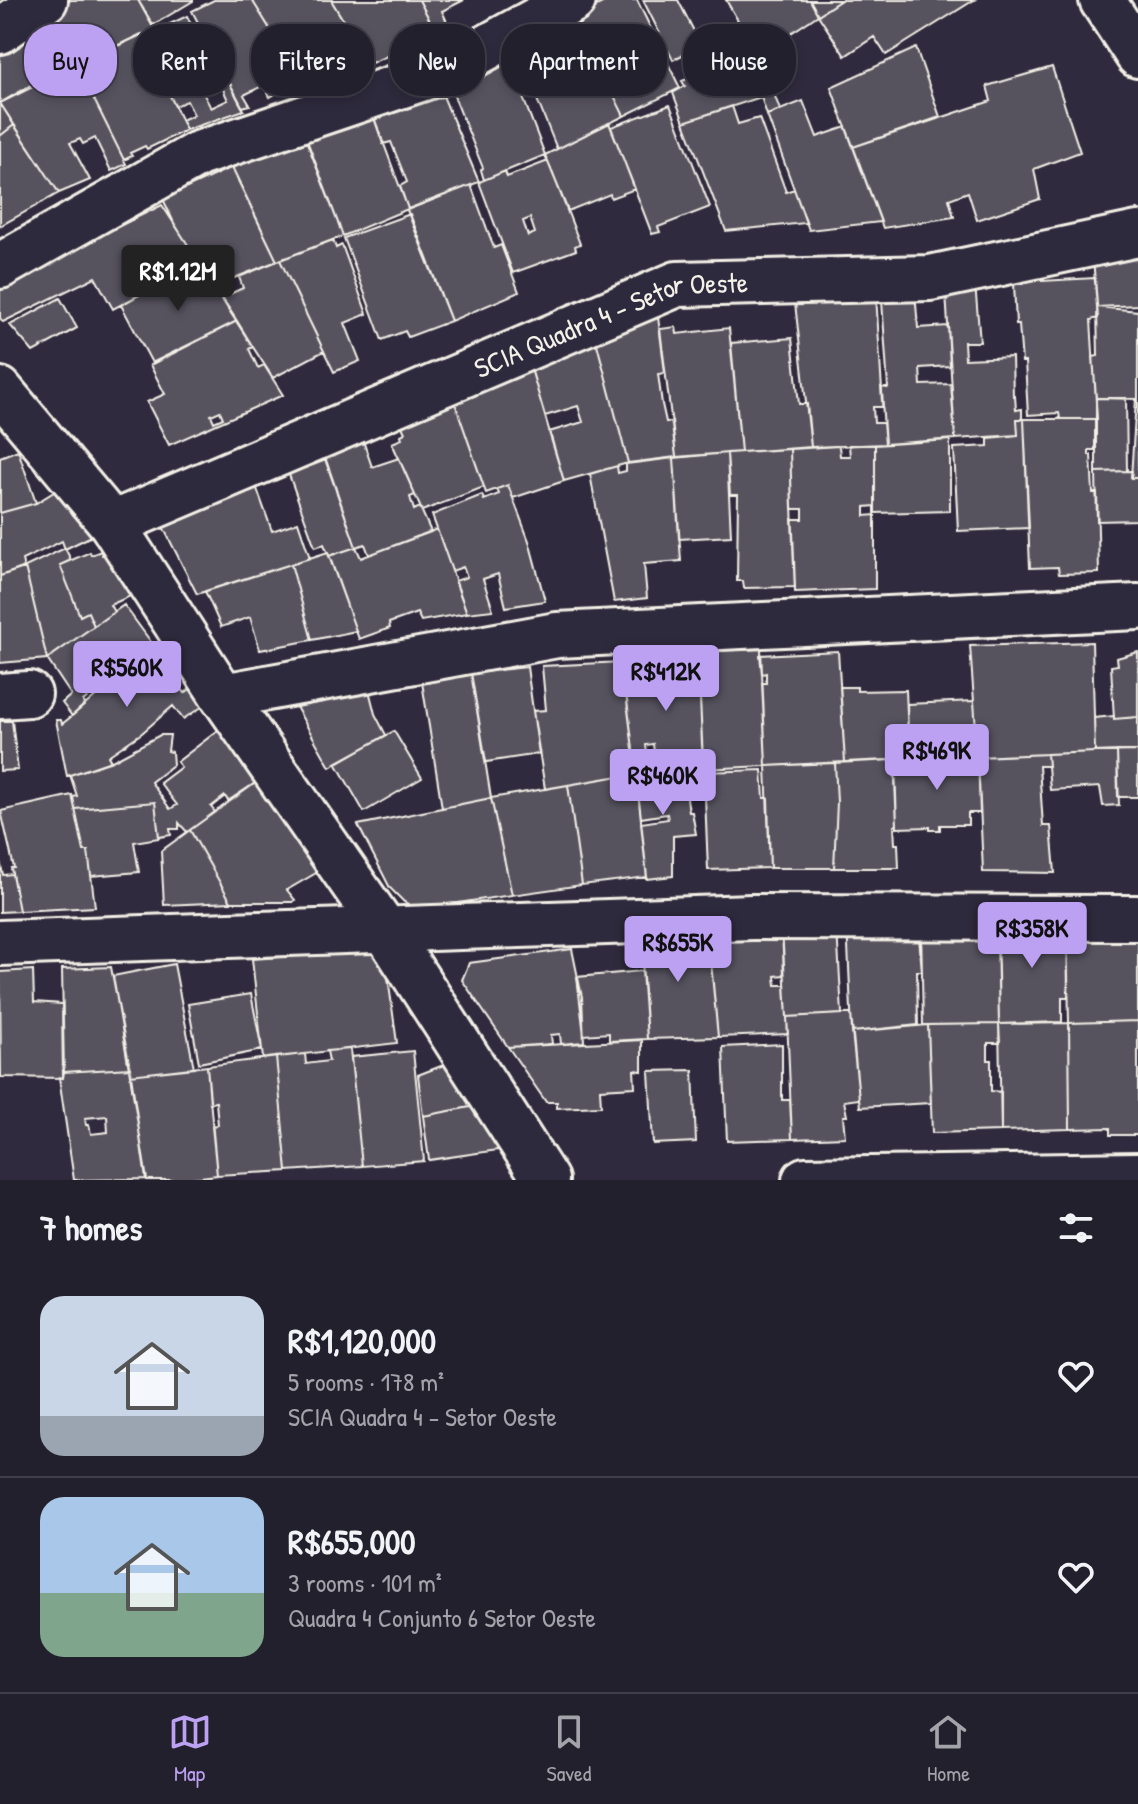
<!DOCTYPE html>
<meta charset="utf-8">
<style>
:root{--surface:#23202e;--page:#2f2d3a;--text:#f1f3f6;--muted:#a3a3aa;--line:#403e4a;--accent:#bca0f2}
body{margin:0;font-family:"Patrick Hand",sans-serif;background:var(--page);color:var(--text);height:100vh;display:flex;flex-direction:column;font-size:30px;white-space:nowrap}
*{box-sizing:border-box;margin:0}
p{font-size:26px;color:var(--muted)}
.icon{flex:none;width:44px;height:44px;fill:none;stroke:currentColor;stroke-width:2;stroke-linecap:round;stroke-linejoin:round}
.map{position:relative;height:1180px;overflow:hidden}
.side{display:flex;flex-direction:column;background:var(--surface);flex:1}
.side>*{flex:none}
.banner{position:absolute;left:24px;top:24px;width:1090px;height:72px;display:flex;gap:16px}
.price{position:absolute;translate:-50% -68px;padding:0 18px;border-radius:8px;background:var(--accent);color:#111;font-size:26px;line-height:52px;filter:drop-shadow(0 2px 4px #0008)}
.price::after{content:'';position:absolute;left:50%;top:48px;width:24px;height:18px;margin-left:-12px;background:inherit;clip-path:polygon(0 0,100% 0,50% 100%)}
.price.active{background:#222;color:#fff}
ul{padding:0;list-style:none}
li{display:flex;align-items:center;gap:24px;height:200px;padding:0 40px}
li+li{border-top:2px solid var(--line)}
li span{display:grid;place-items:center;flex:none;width:224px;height:160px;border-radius:24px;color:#555}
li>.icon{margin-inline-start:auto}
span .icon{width:96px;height:96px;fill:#fffc;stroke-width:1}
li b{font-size:34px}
h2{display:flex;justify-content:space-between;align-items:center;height:96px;padding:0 40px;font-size:34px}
.tag{padding:0 28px;border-radius:32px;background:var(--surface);box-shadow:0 4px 12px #0003,0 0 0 2px var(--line);font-size:28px;line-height:72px}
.tag.active{background:var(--accent);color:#111}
.menu{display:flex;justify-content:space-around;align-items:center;height:112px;border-top:2px solid var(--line);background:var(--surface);font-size:22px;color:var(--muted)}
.menu a{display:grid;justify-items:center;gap:4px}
.menu .active{color:var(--accent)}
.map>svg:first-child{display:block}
</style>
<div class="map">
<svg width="1138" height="1180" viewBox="0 0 1138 1180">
<rect width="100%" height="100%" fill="#2f2a3d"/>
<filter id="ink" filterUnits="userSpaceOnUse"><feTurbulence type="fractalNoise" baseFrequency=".0125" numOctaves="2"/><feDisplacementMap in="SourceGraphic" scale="16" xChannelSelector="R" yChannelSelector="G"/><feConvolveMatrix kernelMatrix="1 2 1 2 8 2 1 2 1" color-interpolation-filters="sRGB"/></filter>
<g filter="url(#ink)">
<!-- building -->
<path fill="#56525f" stroke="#f4f1e8" stroke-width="2" fill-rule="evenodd" d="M 71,0 L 138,0 L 154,29 L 77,65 L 59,39 L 63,36 L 49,11 Z
M 138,0 L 193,0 L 193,1 L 153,25 Z
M 214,0 L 252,0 L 301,79 L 270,97 L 264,85 L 244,95 L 250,105 L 242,107 L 192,11 Z
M 252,0 L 331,0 L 359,46 L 302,80 Z
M 331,0 L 419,0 L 437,34 L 369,64 Z
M 419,0 L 464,0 L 442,11 L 449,26 L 436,32 Z
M 608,0 L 637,0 L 680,88 L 624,116 L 575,17 Z
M 643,0 L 678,0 L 697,37 L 735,22 L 769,87 L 771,86 L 780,110 L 767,115 L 761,97 L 684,122 L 673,93 L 685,86 L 682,81 L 695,76 L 686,53 L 673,60 Z
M 726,0 L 810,0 L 818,15 L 758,55 Z
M 810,0 L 841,0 L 818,15 Z
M 841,0 L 974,0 L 886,55 L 874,37 L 845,56 L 818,15 Z
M 40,10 L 75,62 L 50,78 L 48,75 L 0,103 L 0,39 Z
M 187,16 L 198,39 L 205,36 L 244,110 L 186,130 L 181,120 L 194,115 L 187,101 L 175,106 L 145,42 L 162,34 L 159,29 ZM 221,85 L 228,100 L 211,108 L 203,93 Z
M 141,34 L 186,130 L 147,149 L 145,146 L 130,153 L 132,156 L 124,160 L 77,65 Z
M 916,48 L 940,117 L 853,147 L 831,87 Z
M 512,53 L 520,73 L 514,74 L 545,155 L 484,180 L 481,170 L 483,168 L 448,81 Z
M 595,57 L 624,116 L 557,149 L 532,87 Z
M 77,65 L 126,164 L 111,171 L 95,138 L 83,144 L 80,139 L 70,143 L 90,180 L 59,193 L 0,103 Z
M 1052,67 L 1080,152 L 1034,169 L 1040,199 L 977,220 L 968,192 L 949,199 L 954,217 L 883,228 L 853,147 L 991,101 L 987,86 Z
M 438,84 L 479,182 L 408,209 L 400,186 L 407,182 L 391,142 L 383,144 L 372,112 Z
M 803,101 L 817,137 L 846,127 L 881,222 L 809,230 L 767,115 Z
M 0,103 L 14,125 L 0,136 Z
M 670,105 L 710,207 L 658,227 L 660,232 L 652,234 L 611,127 Z
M 732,106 L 738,124 L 759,118 L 786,192 L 794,189 L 806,223 L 726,231 L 684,122 Z
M 372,112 L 408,209 L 343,236 L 305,137 Z
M 609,123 L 635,189 L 611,198 L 610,194 L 568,211 L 545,155 Z
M 14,125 L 59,193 L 0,226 L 0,136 Z
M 305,135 L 343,236 L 277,261 L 231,166 Z
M 548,161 L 580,244 L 575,246 L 576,250 L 513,273 L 479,182 L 505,171 L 507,177 ZM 530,218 L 535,233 L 528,236 L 523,221 Z
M 232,167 L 277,261 L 214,286 L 174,223 L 163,199 Z
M 471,185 L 494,248 L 501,245 L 519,292 L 451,321 L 407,210 Z
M 162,205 L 190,248 L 179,251 L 188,269 L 113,309 L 95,277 L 3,322 L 0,318 L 0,285 Z
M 410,214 L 451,321 L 408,337 L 405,331 L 382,340 L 344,238 Z
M 333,240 L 336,248 L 342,245 L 367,314 L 345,323 L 360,361 L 334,372 L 280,260 Z
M 1138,245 L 1138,305 L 1097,307 L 1093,258 Z
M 280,260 L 324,351 L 273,378 L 221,298 L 243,288 L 239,277 Z
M 199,262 L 237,321 L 152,363 L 121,305 Z
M 1013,262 L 1040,262 L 1042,281 L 1095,278 L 1098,318 L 1091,320 L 1097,419 L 1060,419 L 1059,413 L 1028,415 L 1025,362 L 1022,362 L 1019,325 L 1016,325 Z
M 974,272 L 980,342 L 964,342 L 965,359 L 1012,357 L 1013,396 L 1015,396 L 1016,410 L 1022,409 L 1022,419 L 1017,419 L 1018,435 L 955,439 L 945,276 Z
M 875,279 L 883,407 L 873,407 L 874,423 L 883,423 L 885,444 L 811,447 L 793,285 Z
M 914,280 L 918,328 L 948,326 L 950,366 L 920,368 L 921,385 L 951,384 L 955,439 L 885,444 L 881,387 L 888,388 L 881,286 Z
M 60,298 L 77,328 L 33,352 L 10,325 Z
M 656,301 L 665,373 L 658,374 L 662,404 L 666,422 L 672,421 L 676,457 L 628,463 L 591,321 Z
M 1097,307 L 1138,311 L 1138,399 L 1096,398 L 1093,357 L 1098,356 Z
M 237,321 L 253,347 L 249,349 L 258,368 L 264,365 L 283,395 L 169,445 L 147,402 L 165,394 L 150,365 ZM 220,411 L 223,418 L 214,422 L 211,415 Z
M 591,321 L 628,463 L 564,481 L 549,432 L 583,422 L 578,406 L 545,416 L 524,345 Z
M 676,327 L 677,334 L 729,328 L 741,452 L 676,457 L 660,329 Z
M 792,338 L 799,404 L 807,404 L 811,447 L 741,452 L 731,343 Z
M 528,358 L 564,481 L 513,498 L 508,485 L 486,493 L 448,383 Z
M 448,383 L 484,487 L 422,511 L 392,443 L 402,439 L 401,435 L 405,433 L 401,424 Z
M 1096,398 L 1126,398 L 1127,471 L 1096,472 Z
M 1136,399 L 1138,399 L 1138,478 L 1131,478 Z
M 1017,419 L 1024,419 L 1029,528 L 958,531 L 954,448 L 988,446 L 988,438 L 1018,435 Z
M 1024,419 L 1095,419 L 1095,450 L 1089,450 L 1089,455 L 1091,455 L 1093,493 L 1097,493 L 1099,573 L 1059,574 L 1058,567 L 1030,568 Z
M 358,426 L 372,467 L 399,458 L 415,495 L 410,497 L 414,510 L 420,507 L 431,532 L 369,555 L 365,544 L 356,547 L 319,442 Z
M 950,440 L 950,511 L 875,513 L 875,445 Z
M 849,445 L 875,445 L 875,506 L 865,507 L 865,516 L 875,515 L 875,589 L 795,592 L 792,519 L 803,519 L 803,509 L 792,509 L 790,449 L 839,446 L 840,456 L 850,456 Z
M 790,449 L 795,587 L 744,588 L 743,581 L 737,581 L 738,495 L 730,495 L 727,453 Z
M 18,450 L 36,503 L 0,513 L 0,457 Z
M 299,452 L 305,468 L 326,460 L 356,547 L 329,556 L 324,544 L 315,547 L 283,458 Z
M 727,453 L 731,536 L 679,539 L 674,458 Z
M 674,458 L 681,561 L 644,564 L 647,598 L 614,602 L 590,474 L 617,466 L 618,473 L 626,471 L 626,464 Z
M 1132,471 L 1131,478 L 1138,478 L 1138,520 L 1097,521 L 1096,472 Z
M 251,472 L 272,531 L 298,522 L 310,558 L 197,594 L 161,523 Z
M 70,482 L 104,530 L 65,549 L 62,541 L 22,560 L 24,568 L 0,576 L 0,513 L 36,503 Z
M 508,485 L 529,541 L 545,601 L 506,607 L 498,574 L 483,579 L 493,610 L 467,613 L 455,581 L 467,577 L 463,567 L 452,571 L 432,515 L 482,495 L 484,500 L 499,494 L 497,489 Z
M 437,529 L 467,613 L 421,621 L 417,613 L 389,623 L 390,628 L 359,639 L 329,556 L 356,547 L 361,558 Z
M 65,548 L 71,560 L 60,565 L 80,616 L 88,612 L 94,626 L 47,659 L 25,567 Z
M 118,549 L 137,593 L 110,605 L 114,612 L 94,626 L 88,612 L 80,616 L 60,565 L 90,552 L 91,555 L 101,551 L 102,555 Z
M 328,552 L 356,631 L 312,640 L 291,564 Z
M 291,564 L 312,640 L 260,650 L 250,617 L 221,627 L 205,591 Z
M 25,567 L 47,659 L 0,663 L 0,576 Z
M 124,605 L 154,646 L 83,701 L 85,704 L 72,716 L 62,703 L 71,695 L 47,659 Z
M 165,637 L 183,670 L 173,678 L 185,693 L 197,683 L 216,698 L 183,719 L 173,706 L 142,733 L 108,756 L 111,761 L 67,776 L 56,720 L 61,720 L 62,724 L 72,716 Z
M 1092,642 L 1095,752 L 978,757 L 970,646 Z
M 734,647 L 735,650 L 761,649 L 766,766 L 703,769 L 698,648 Z
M 838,651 L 845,762 L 766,766 L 762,683 L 766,683 L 766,673 L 762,674 L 760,655 Z
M 1138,652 L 1138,717 L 1114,719 L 1111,666 L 1118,665 L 1117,658 Z
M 698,658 L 703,760 L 656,769 L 653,744 L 646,745 L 649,770 L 636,773 L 624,676 L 648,674 L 648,660 Z
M 622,662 L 636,773 L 545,789 L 533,711 L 546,710 L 542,666 Z
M 527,667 L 539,754 L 486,762 L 471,673 Z
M 471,673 L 491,798 L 442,808 L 421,676 Z
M 840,687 L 857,687 L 857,691 L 906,690 L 909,759 L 845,762 Z
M 369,690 L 375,714 L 386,735 L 330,767 L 296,707 Z
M 974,701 L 978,757 L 909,759 L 907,704 Z
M 1114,716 L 1114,719 L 1138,717 L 1138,751 L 1095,752 L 1094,718 Z
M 0,721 L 12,721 L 18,770 L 0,771 Z
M 225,725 L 261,779 L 228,801 L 225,796 L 211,807 L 215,812 L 187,832 L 179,823 L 179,829 L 170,829 L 171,835 L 159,837 L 155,802 L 75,809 L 73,797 L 77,796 L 70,775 L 112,761 L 160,735 L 170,735 L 168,751 L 172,752 L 173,765 L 151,782 L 170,809 L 177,805 L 160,783 L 181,767 L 177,762 Z
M 394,731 L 422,778 L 364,812 L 336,763 Z
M 1117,751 L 1138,751 L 1138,797 L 1118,797 Z
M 1117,751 L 1119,805 L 1103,806 L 1100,787 L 1050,790 L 1047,754 Z
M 1047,754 L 1048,766 L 1039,766 L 1043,826 L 1051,826 L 1055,873 L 983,872 L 978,757 Z
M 978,757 L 980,813 L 968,813 L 968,825 L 940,825 L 940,830 L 930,830 L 930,827 L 897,828 L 895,761 L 916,760 L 916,771 L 923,770 L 923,759 Z
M 894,760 L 897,825 L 894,826 L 895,844 L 898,844 L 899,868 L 834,868 L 837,802 L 835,763 Z
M 835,763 L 837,802 L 834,868 L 770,868 L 766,766 Z
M 682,764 L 689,812 L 692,812 L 696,834 L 673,836 L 673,876 L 647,879 L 641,823 L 668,819 L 667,814 L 641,818 L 636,773 Z
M 762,770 L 764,798 L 768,798 L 770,868 L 708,870 L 704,772 Z
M 636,773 L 647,877 L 582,885 L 568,785 Z
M 261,779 L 323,869 L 287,890 L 295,900 L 293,902 L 231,902 L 190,830 Z
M 568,785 L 582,885 L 512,895 L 491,798 Z
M 72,795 L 84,851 L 88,851 L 95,907 L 19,911 L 11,868 L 14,868 L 1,811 Z
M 491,798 L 512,895 L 417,909 L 404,902 L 390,888 L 358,825 Z
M 155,802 L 159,838 L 134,842 L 139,872 L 91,876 L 88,851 L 84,851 L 75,809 Z
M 190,830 L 231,902 L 164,905 L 161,851 Z
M 0,861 L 3,875 L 12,874 L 19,911 L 0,912 Z
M 1067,918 L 1068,997 L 1062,997 L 1062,1022 L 999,1024 L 997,920 Z
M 847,924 L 918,926 L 922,971 L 917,971 L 918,1025 L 852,1032 Z
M 964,924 L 964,940 L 997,939 L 999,1024 L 923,1025 L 921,926 Z
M 1067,924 L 1138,926 L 1138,1021 L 1069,1023 Z
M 837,928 L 842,1014 L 787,1017 L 782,929 Z
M 782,929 L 784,975 L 775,976 L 776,985 L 785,985 L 788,1034 L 718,1037 L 708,933 Z
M 640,930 L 708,930 L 718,1037 L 647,1039 Z
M 572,949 L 582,997 L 584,1042 L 561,1044 L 560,1034 L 551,1035 L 552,1044 L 508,1047 L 462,980 L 469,963 Z
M 367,951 L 378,953 L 386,963 L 397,1043 L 263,1059 L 252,959 Z
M 174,964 L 194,1068 L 130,1075 L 113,976 Z
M 111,967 L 130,1068 L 64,1072 L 62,969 Z
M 33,970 L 34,1002 L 62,1004 L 63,1078 L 1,1077 L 0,972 Z
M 642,971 L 647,1039 L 609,1041 L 609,1033 L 584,1035 L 577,977 Z
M 251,994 L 262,1050 L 199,1063 L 188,1004 Z
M 842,1014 L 851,1014 L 859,1099 L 844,1101 L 847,1116 L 843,1116 L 845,1137 L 792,1139 L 787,1017 Z
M 1138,1021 L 1138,1135 L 1110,1135 L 1110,1128 L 1070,1129 L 1069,1023 Z
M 1069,1023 L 1070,1129 L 1001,1131 L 999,1024 Z
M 999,1024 L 1000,1043 L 988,1043 L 988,1060 L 991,1060 L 991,1091 L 1001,1092 L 1001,1131 L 932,1133 L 928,1025 Z
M 928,1025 L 931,1103 L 860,1107 L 852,1032 Z
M 642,1040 L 642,1071 L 634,1070 L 635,1087 L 600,1089 L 601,1106 L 557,1108 L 557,1102 L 546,1102 L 508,1047 Z
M 782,1044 L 782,1100 L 790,1100 L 792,1139 L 727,1141 L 723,1047 Z
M 350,1049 L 362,1166 L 287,1171 L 276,1057 L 305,1054 L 306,1064 L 329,1061 L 327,1051 Z
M 413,1051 L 424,1161 L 362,1166 L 351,1057 Z
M 276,1057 L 287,1171 L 217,1175 L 212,1126 L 218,1125 L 216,1102 L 210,1103 L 207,1066 Z
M 459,1059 L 486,1104 L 423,1116 L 418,1075 Z
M 207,1066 L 217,1175 L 176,1180 L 147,1180 L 130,1075 Z
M 130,1068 L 146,1179 L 74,1180 L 59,1077 L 63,1078 L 64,1072 ZM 107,1116 L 108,1132 L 91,1134 L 89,1125 L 86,1125 L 85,1118 Z
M 693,1070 L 696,1142 L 653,1144 L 649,1071 Z
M 486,1104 L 505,1149 L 429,1160 L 423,1116 Z"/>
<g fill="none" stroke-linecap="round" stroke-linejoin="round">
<defs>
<g id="street">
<path d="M 0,31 L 45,0"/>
<path d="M 0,266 L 198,154 L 444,71 L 573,0"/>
<path d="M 0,390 L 112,524 L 223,696 L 386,931 L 546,1180"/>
<path id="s1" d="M 112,524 L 677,284 L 930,278 L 1138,234"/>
<path d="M 0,696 L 29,694"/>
<path d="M 223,696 L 557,635 L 1138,607"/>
<path d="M 0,943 L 752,917 L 1138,918"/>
<path d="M 805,1180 L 1138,1175"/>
</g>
<path id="secondary" d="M 1102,0 L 1138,55"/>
</defs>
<!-- street casing -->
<use href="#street" stroke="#f4f1e8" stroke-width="50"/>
<!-- secondary casing -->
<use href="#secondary" stroke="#f4f1e8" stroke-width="50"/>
<!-- street -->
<use href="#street" stroke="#2f2a3d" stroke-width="44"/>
<!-- secondary -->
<use href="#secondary" stroke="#2f2a3d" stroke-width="44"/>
</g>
</g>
<g text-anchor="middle" stroke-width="7" stroke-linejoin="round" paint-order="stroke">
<!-- street labels -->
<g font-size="28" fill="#f4f1e8" stroke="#2f2a3d">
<text dy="10" stroke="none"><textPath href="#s1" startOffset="540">SCIA Quadra 4 - Setor Oeste</textPath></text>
</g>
</g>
</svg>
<b class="price active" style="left:178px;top:313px">R$1.12M</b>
<b class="price" style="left:127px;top:709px">R$560K</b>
<b class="price" style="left:666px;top:713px">R$412K</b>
<b class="price" style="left:937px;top:792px">R$469K</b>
<b class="price" style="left:663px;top:817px">R$460K</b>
<b class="price" style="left:1032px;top:970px">R$358K</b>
<b class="price" style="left:678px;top:984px">R$655K</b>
<div class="banner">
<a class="tag active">Buy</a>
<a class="tag">Rent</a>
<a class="tag">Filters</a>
<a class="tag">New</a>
<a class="tag">Apartment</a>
<a class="tag">House</a>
</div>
</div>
<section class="side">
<h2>7 homes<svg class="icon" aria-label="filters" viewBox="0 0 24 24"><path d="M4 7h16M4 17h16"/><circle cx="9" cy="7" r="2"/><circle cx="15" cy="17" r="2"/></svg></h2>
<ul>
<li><span style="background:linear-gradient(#c9d6e8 75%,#9aa5b1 0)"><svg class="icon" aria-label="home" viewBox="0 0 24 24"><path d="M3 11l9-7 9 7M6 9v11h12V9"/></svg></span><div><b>R$1,120,000</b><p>5 rooms · 178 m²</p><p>SCIA Quadra 4 - Setor Oeste</p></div><svg class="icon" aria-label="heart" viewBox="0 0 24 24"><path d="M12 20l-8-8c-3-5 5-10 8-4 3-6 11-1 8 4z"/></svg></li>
<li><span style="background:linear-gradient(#a9c7e8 60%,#7fa58c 0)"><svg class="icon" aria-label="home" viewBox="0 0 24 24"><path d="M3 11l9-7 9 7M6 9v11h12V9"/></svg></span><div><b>R$655,000</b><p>3 rooms · 101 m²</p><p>Quadra 4 Conjunto 6 Setor Oeste</p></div><svg class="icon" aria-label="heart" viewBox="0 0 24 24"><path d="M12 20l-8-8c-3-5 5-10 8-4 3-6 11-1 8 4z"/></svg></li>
</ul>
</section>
<nav class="menu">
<a class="active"><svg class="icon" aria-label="map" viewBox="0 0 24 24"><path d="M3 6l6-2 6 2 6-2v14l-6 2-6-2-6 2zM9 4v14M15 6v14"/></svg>Map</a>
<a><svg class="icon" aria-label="saved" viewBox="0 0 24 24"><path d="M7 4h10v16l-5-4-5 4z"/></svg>Saved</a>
<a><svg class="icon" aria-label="home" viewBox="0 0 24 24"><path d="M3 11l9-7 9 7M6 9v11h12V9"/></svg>Home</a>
</nav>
